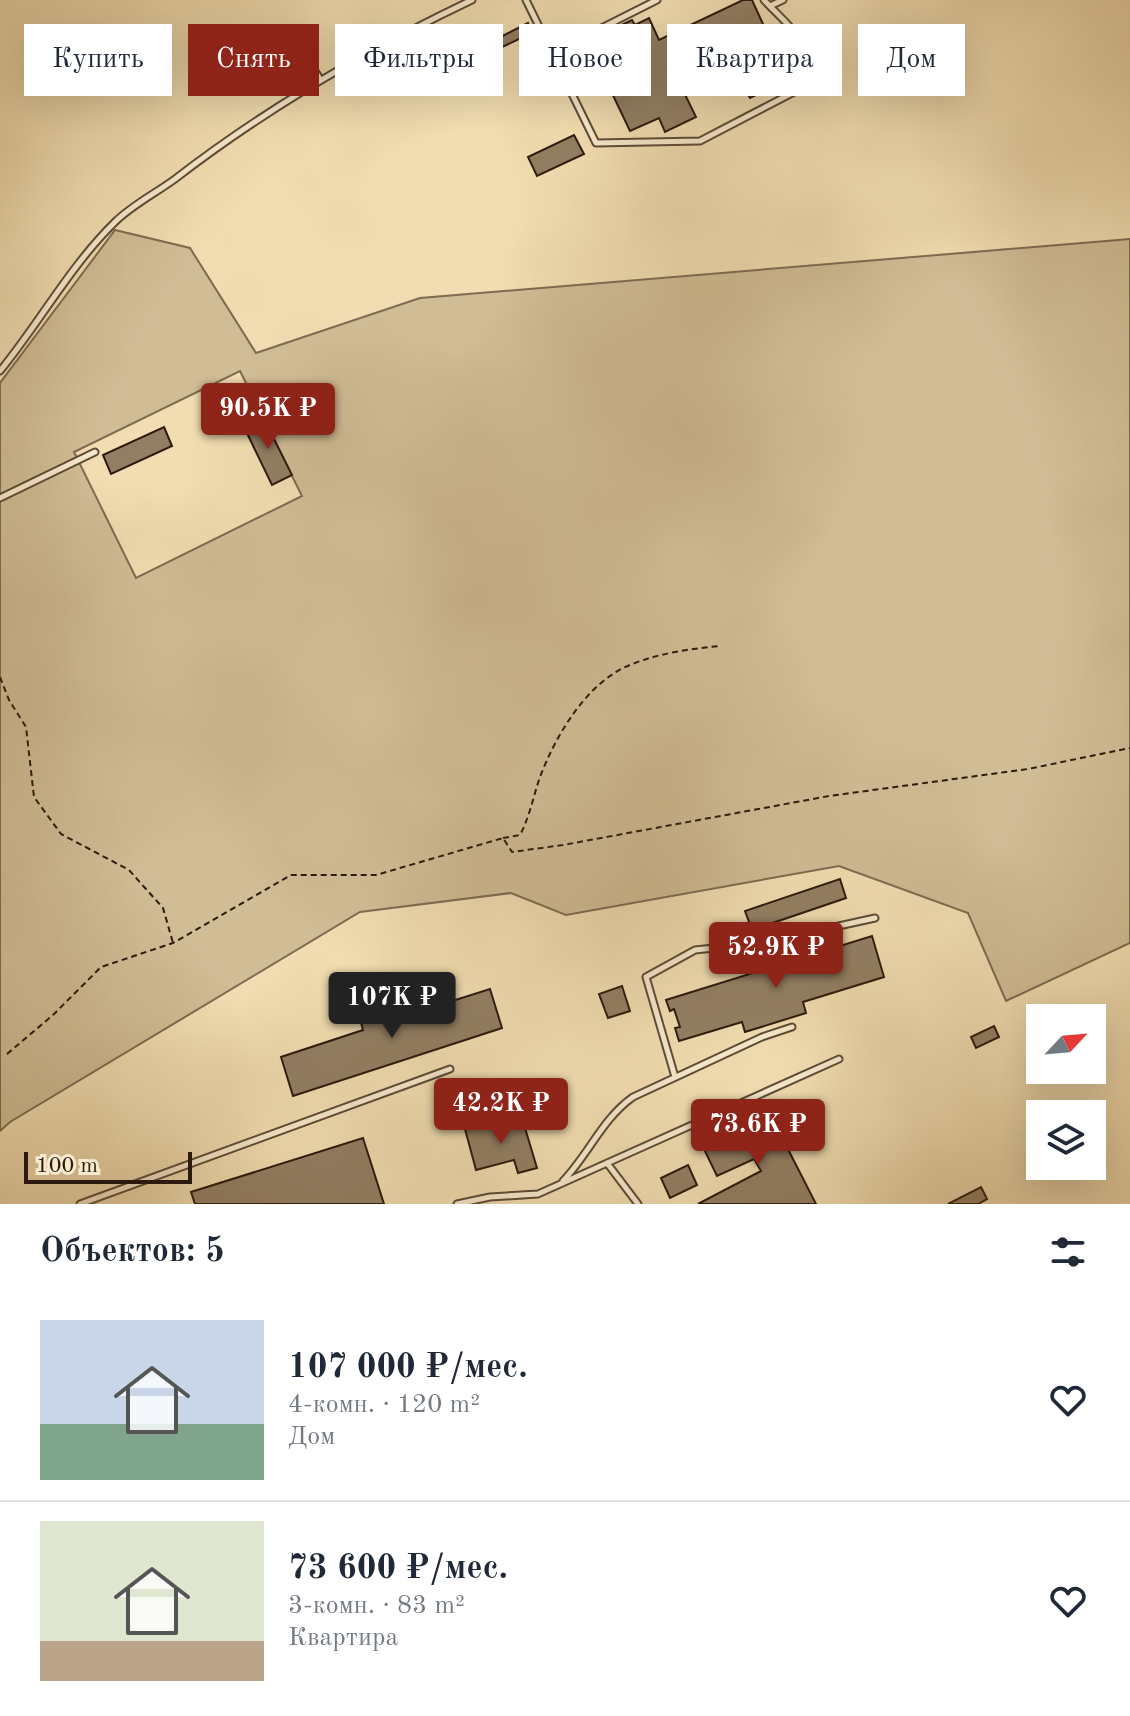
<!DOCTYPE html>
<html lang="ru">
<meta charset="utf-8">
<style>
:root{--surface:#fff;--page:#f6f6f7;--text:#1f2937;--muted:#747a83;--line:#e0e1e3;--accent:#8f2418}
body{margin:0;font-family:"Old Standard TT",serif;background:var(--page);color:var(--text);height:100vh;display:flex;flex-direction:column;font-size:30px;white-space:nowrap}
*{box-sizing:border-box;margin:0}
p{font-size:26px;color:var(--muted)}
.icon{flex:none;width:44px;height:44px;fill:none;stroke:currentColor;stroke-width:2;stroke-linecap:round;stroke-linejoin:round}
.map{position:relative;height:1204px;overflow:hidden}
.side{display:flex;flex-direction:column;background:var(--surface);flex:1}
.side>*{flex:none}
.banner{position:absolute;left:24px;top:24px;width:1082px;height:72px;display:flex;gap:16px}
.needle{width:52px;rotate:64deg}
.controls{position:absolute;left:1026px;top:1004px;display:grid;gap:16px}
.controls a{display:grid;place-items:center;width:80px;height:80px;border-radius:0px;background:var(--surface);box-shadow:0 8px 32px #0002;font-size:40px}
.scale{position:absolute;left:24px;bottom:20px;width:168px;box-sizing:border-box;padding-left:8px;border:4px solid #2c1a0e;border-top:0;font-size:22px;line-height:28px;white-space:nowrap;color:#2c1a0e;-webkit-text-stroke:6px #f6e9cc;paint-order:stroke}
.price{position:absolute;translate:-50% -68px;padding:0 18px;border-radius:8px;background:var(--accent);color:#fff;font-size:26px;line-height:52px;filter:drop-shadow(0 2px 4px #0008)}
.price::after{content:'';position:absolute;left:50%;top:48px;width:24px;height:18px;margin-left:-12px;background:inherit;clip-path:polygon(0 0,100% 0,50% 100%)}
.price.on{background:#222;color:#fff}
ul{padding:0;list-style:none}
li{display:flex;align-items:center;gap:24px;height:200px;padding:0 40px}
li+li{border-top:2px solid var(--line)}
li span{display:grid;place-items:center;flex:none;width:224px;height:160px;border-radius:0px;color:#555}
li>.icon{margin-inline-start:auto}
span .icon{width:96px;height:96px;fill:#fffc;stroke-width:1}
li b{font-size:34px}
h2{display:flex;justify-content:space-between;align-items:center;height:96px;padding:0 40px;font-size:34px}
.pill{padding:0 28px;border-radius:0px;background:var(--surface);box-shadow:0 8px 32px #0002;font-size:28px;line-height:72px}
.pill.on{background:var(--accent);color:#fff}
.map>svg:first-child{display:block}
</style>
<div class="map">
<svg width="1130" height="1204" viewBox="0 0 1130 1204">
<rect width="100%" height="100%" fill="#f1ddb1"/>
<filter id="stains"><feTurbulence type="fractalNoise" baseFrequency=".0025" numOctaves="4"/><feColorMatrix values="0 0 0 0 .2 0 0 0 0 .09 0 0 0 0 .02 0 0 0 .5 -.17"/></filter>
<radialGradient id="worn" r=".72"><stop offset=".6" stop-color="#630" stop-opacity="0"/><stop offset="1" stop-color="#630" stop-opacity=".3"/></radialGradient>
<!-- green -->
<path fill="#d0bc95" stroke="#7e6b52" stroke-width="2" fill-rule="evenodd" d="M 115,230 L 190,248 L 256,353 L 420,298 L 1130,239 L 1130,943 L 1006,1001 L 968,913 L 839,866 L 566,915 L 511,893 L 360,912 L 10,1122 L 0,1131 L 0,383 ZM 240,371 L 302,496 L 136,578 L 74,452 Z"/>
<!-- building -->
<path fill="#927f63" stroke="#2c1a0e" stroke-width="2" d="M 743,0 L 752,0 L 768,35 L 677,78 L 696,117 L 665,132 L 659,118 L 630,131 L 587,41 L 632,20 L 635,25 L 649,18 L 659,40 Z
M 528,23 L 532,33 L 485,55 L 481,47 Z
M 777,61 L 787,80 L 750,98 L 740,80 Z
M 574,135 L 584,154 L 537,176 L 528,157 Z
M 263,417 L 292,475 L 272,485 L 244,427 Z
M 164,427 L 172,446 L 111,474 L 103,455 Z
M 840,879 L 846,898 L 752,930 L 745,911 Z
M 872,936 L 884,977 L 803,1002 L 806,1013 L 745,1032 L 742,1022 L 679,1041 L 675,1028 L 680,1027 L 674,1009 L 670,1011 L 666,1000 Z
M 622,986 L 630,1011 L 608,1018 L 599,994 Z
M 490,989 L 502,1028 L 293,1096 L 281,1057 L 363,1030 L 360,1019 L 424,999 L 427,1009 Z
M 994,1026 L 999,1037 L 976,1048 L 971,1037 Z
M 770,1114 L 816,1204 L 698,1204 L 761,1171 L 754,1159 L 717,1176 L 703,1147 Z
M 522,1118 L 537,1168 L 518,1173 L 514,1160 L 476,1170 L 465,1129 L 489,1123 L 490,1127 Z
M 363,1138 L 384,1204 L 195,1204 L 191,1192 Z
M 688,1165 L 697,1185 L 670,1198 L 661,1178 Z
M 981,1187 L 987,1199 L 978,1204 L 948,1204 Z"/>
<g fill="none" stroke-linecap="round" stroke-linejoin="round">
<defs>
<path id="service" d="M 526,0 L 596,143 L 700,141 L 798,90 C 826,53 789,27 764,0
M 770,6 L 783,0
M 552,53 L 657,0
M 313,68 L 320,79
M 0,371 C 40,322 70,266 115,222 C 132,205 156,193 175,179 C 267,108 367,50 472,0
M 0,498 L 95,452
M 675,1077 L 646,977 L 695,950 L 761,943 L 875,918
M 607,1163 L 638,1204
M 563,1181 C 589,1154 602,1119 633,1097 L 762,1037 L 792,1027
M 80,1204 L 450,1069
M 457,1204 L 490,1197 L 538,1194 L 839,1059"/>
</defs>
<!-- service casing -->
<use href="#service" stroke="#5d4b37" stroke-width="9"/>
<!-- path -->
<path stroke="#2c1a0e" stroke-width="2" stroke-dasharray="6 4" stroke-linecap="butt" d="M 0,677 L 9,700 L 26,727 L 34,797 L 61,834 L 129,870 L 163,908 L 173,943
M 503,838 L 520,835 C 530,816 533,797 540,777 C 556,735 587,682 630,665 C 659,653 689,649 720,646
M 7,1054 L 53,1015 L 101,967 L 173,943 L 291,875 L 376,875 L 503,838 L 512,852 L 563,845 L 829,796 L 1028,769 L 1130,748"/>
<!-- service -->
<use href="#service" stroke="#f6e9cc" stroke-width="5"/>
</g>
<rect width="100%" height="100%" filter="url(#stains)"/>
<rect width="100%" height="100%" fill="url(#worn)"/>
</svg>
<div class="controls">
<a><svg class="needle" viewBox="-14 -14 28 28"><path d="M0-13l5 13h-10z" fill="#e53935"/><path d="M0 13l5-13h-10z" fill="#747a83"/></svg></a>
<a><svg class="icon" aria-label="layers" viewBox="0 0 24 24"><path d="M12 4l9 5-9 5-9-5zM3 14l9 5 9-5"/></svg></a>
</div>
<div class="scale">100 m</div>
<b class="price" style="left:268px;top:451px">90.5K ₽</b>
<b class="price" style="left:776px;top:990px">52.9K ₽</b>
<b class="price on" style="left:392px;top:1040px">107K ₽</b>
<b class="price" style="left:501px;top:1146px">42.2K ₽</b>
<b class="price" style="left:758px;top:1167px">73.6K ₽</b>
<div class="banner">
<a class="pill">Купить</a>
<a class="pill on">Снять</a>
<a class="pill">Фильтры</a>
<a class="pill">Новое</a>
<a class="pill">Квартира</a>
<a class="pill">Дом</a>
</div>
</div>
<section class="side">
<h2>Объектов: 5<svg class="icon" aria-label="filters" viewBox="0 0 24 24"><path d="M4 7h16M4 17h16"/><circle cx="9" cy="7" r="2"/><circle cx="15" cy="17" r="2"/></svg></h2>
<ul>
<li><span style="background:linear-gradient(#c9d6e8 65%,#7fa58c 0)"><svg class="icon" aria-label="home" viewBox="0 0 24 24"><path d="M3 11l9-7 9 7M6 9v11h12V9"/></svg></span><div><b>107 000 ₽/мес.</b><p>4-комн. · 120 m²</p><p>Дом</p></div><svg class="icon" aria-label="heart" viewBox="0 0 24 24"><path d="M12 20l-8-8c-3-5 5-10 8-4 3-6 11-1 8 4z"/></svg></li>
<li><span style="background:linear-gradient(#dfe7d0 75%,#b9a48a 0)"><svg class="icon" aria-label="home" viewBox="0 0 24 24"><path d="M3 11l9-7 9 7M6 9v11h12V9"/></svg></span><div><b>73 600 ₽/мес.</b><p>3-комн. · 83 m²</p><p>Квартира</p></div><svg class="icon" aria-label="heart" viewBox="0 0 24 24"><path d="M12 20l-8-8c-3-5 5-10 8-4 3-6 11-1 8 4z"/></svg></li>
</ul>
</section>
